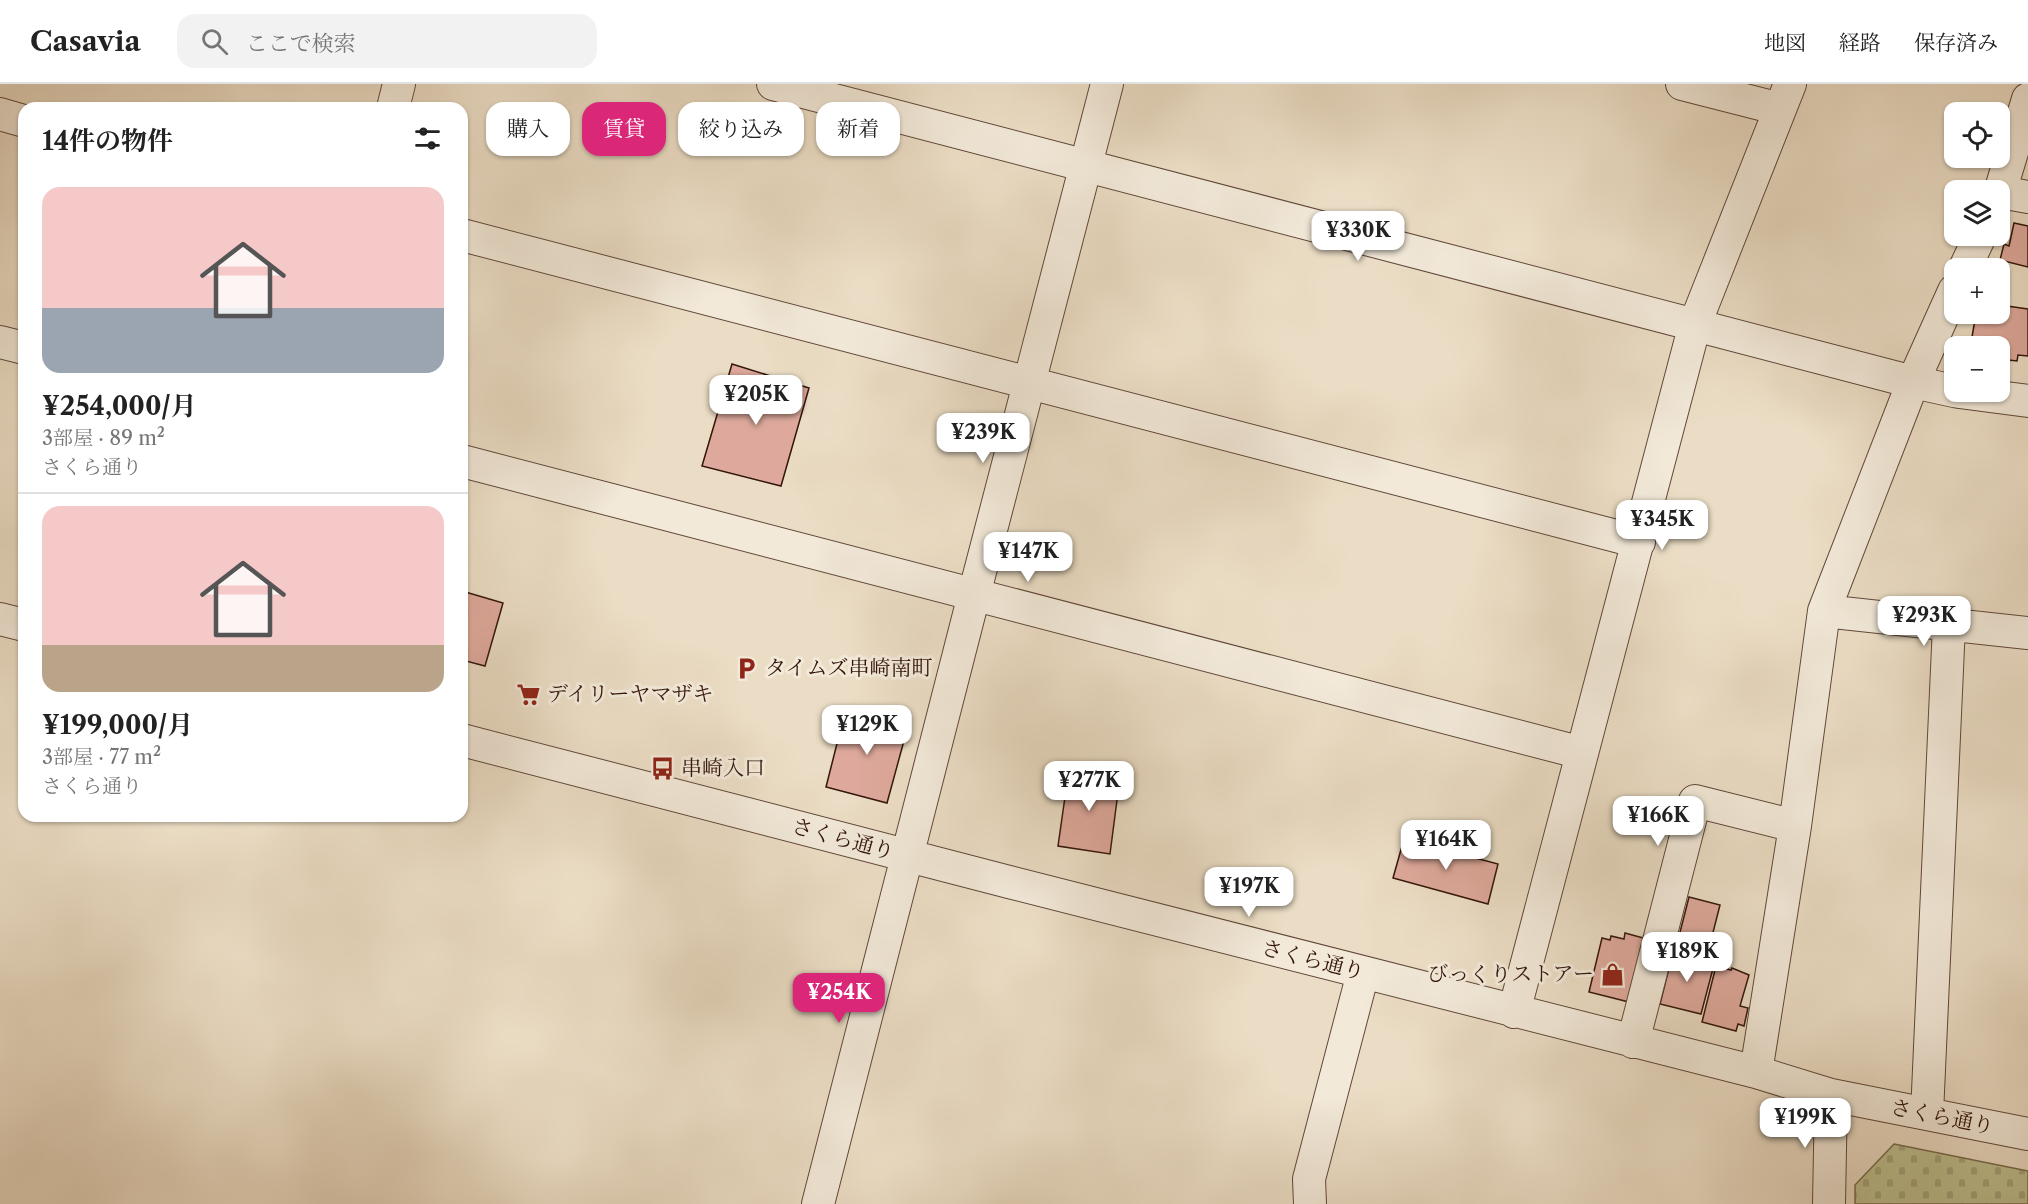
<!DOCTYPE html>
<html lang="ja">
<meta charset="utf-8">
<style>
:root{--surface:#fff;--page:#f2f2f2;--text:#222;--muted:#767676;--line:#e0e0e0;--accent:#db2777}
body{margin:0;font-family:"Libre Caslon Text","Noto Serif JP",serif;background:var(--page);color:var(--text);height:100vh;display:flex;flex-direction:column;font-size:22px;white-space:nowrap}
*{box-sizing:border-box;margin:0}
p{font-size:20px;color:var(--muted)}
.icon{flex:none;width:33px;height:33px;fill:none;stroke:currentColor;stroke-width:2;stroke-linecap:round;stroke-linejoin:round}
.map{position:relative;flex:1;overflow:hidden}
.details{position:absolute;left:18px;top:18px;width:450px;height:720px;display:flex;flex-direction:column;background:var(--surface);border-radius:18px;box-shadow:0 2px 4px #0004}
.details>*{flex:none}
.top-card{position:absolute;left:486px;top:18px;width:570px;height:54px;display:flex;gap:12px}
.tools{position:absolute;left:1944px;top:18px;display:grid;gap:12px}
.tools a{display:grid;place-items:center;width:66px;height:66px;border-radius:12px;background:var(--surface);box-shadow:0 2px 4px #0004;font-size:30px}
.price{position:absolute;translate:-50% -51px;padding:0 14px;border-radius:12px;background:#fff;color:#222;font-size:20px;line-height:39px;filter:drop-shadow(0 2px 3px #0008)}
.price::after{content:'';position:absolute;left:50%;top:36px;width:18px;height:14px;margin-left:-9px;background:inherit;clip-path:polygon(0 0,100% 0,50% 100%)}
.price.selected{background:var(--accent);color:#fff}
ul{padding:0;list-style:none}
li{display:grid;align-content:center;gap:12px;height:318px;padding:0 24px}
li+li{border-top:2px solid var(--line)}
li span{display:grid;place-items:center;height:186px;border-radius:18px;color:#555}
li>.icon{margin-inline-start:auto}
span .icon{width:108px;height:108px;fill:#fffc;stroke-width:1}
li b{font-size:26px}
h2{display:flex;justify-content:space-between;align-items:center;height:72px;padding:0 24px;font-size:26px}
.tag{padding:0 21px;border-radius:18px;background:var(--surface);box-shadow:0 2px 4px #0004;font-size:21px;line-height:54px}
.tag.selected{background:var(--accent);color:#fff}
header{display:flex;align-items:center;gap:36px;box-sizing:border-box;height:84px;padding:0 30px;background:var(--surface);border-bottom:2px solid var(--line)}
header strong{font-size:28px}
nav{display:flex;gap:33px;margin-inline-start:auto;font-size:21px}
.search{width:420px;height:54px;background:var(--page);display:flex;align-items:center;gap:15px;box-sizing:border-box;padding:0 21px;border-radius:18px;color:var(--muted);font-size:22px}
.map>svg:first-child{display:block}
</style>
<header>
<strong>Casavia</strong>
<div class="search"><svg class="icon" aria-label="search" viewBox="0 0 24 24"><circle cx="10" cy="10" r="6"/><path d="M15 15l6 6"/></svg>ここで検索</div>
<nav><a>地図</a><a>経路</a><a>保存済み</a></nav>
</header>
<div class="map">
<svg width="2028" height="1120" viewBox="0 0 2028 1120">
<defs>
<pattern id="cemetery-stones" width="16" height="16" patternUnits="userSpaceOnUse" patternTransform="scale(1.5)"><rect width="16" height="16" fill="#bdbf90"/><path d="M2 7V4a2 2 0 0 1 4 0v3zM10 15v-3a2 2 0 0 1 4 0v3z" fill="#a3a37b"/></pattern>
</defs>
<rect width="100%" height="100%" fill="#ebddc5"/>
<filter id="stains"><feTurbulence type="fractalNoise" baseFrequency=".00333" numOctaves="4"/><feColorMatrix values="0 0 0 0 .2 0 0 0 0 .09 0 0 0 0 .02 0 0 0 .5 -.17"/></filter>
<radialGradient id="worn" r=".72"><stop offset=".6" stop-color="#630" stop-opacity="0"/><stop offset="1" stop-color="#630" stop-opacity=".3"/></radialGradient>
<!-- cemetery -->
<path fill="url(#cemetery-stones)" stroke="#786a4d" stroke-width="1.5" d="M 1894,1060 L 2028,1087 L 2028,1120 L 1855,1120 L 1855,1101 Z"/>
<!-- building -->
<path fill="#dea99c" stroke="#33150a" stroke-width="1.5" d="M 2014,139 L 2028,142 L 2028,183 L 2000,176 L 2004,160 L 2009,162 Z
M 2007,222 L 2028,225 L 2028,272 L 2018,271 L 2017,277 L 2000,275 L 2000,262 L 1987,262 L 1988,256 L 1972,253 L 1976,230 L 2006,228 Z
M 732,280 L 809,304 L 781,402 L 702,382 Z
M 462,507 L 503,519 L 485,582 L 462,576 Z
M 846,624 L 908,642 L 887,719 L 826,703 Z
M 1069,685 L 1120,693 L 1110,770 L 1058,762 Z
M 1404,755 L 1498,780 L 1488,820 L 1393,794 Z
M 1689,813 L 1720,821 L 1707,872 L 1676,864 Z
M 1625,849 L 1647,855 L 1629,918 L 1589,908 L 1602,854 L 1610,856 L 1611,852 L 1624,855 Z
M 1673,868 L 1692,873 L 1693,871 L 1715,877 L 1701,930 L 1660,920 Z
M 1716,882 L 1731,886 L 1732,884 L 1749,891 L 1740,922 L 1748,924 L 1744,942 L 1738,940 L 1736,947 L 1702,938 Z"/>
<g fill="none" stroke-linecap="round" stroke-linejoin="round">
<defs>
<path id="minor" d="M 773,0 L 1913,298 L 1954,307
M 1682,0 L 1780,25
M 393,24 L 399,0
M 0,30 L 24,37
M 2000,108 L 2028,15
M 2000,108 L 2028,113
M 462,151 L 1639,458
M 1965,184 L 1980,152
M 0,258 L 24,264
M 1959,308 L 2028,317
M 462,377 L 1582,669
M 1824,527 L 2028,549
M 0,535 L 24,541
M 462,656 L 1009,798 L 1756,988 L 1831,1011 L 2028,1050
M 1514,928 L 1695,240 L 1790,0
M 1633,958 L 1695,717 L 1795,742
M 1756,988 L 1795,742 L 1824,527 L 1913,298 L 1954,207
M 1927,1030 L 1949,541
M 818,1120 L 974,511 L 1107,0
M 1310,1120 L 1309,1095 L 1363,889
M 1829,1120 L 1831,1011"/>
</defs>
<!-- minor casing -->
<use href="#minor" stroke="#614739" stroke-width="34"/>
<!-- minor -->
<use href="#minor" stroke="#f2e9d9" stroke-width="32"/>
</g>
<!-- icons -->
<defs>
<symbol id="parking-bare" viewBox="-9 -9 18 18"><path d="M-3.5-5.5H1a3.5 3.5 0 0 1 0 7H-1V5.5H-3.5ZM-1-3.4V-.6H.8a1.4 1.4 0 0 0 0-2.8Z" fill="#8f2418" stroke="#f2e9d9" stroke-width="2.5" paint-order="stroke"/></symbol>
<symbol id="supermarket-bare" viewBox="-9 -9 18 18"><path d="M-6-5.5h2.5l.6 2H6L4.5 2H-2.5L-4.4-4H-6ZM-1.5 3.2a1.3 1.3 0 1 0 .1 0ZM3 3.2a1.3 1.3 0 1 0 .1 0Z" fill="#8f2418" stroke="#f2e9d9" stroke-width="2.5" paint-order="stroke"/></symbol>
<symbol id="bus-bare" viewBox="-9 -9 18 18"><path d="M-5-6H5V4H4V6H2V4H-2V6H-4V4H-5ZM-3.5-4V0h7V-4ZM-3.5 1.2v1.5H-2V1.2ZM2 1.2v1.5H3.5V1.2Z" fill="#8f2418" stroke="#f2e9d9" stroke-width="2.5" paint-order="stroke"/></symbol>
<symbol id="shop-bare" viewBox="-9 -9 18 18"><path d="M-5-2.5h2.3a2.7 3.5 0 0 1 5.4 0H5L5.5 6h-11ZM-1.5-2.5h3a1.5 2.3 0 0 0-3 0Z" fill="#8f2418" stroke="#f2e9d9" stroke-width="2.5" paint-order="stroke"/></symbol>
</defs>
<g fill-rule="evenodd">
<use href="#parking-bare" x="730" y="568" width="33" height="33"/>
<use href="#supermarket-bare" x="512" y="594" width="33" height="33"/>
<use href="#bus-bare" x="646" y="668" width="33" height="33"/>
<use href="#shop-bare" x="1596" y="874" width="33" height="33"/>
</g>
<g text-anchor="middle" stroke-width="6" stroke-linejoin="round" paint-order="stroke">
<!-- poi labels -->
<g font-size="21" fill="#33150a" stroke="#f2e9d9" text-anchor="start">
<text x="765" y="591">タイムズ串崎南町</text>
<text x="547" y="617">デイリーヤマザキ</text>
<text x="681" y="691">串崎入口</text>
<text x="1594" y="897" text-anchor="end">びっくりストアー</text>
</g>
<!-- street labels -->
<g font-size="21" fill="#33150a" stroke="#f2e9d9">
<text transform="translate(843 755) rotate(15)" y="7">さくら通り</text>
<text transform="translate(1313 876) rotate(14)" y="7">さくら通り</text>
<text transform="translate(1942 1033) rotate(11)" y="7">さくら通り</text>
</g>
</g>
<rect width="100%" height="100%" filter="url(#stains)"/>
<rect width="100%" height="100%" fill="url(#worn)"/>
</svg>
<div class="tools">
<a><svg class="icon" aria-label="locate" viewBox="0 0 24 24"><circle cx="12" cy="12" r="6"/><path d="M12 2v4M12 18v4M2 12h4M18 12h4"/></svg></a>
<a><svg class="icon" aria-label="layers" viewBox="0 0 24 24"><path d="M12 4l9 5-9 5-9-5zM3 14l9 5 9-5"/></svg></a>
<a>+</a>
<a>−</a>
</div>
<b class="price" style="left:1358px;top:178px">¥330K</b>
<b class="price" style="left:756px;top:342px">¥205K</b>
<b class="price" style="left:983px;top:380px">¥239K</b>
<b class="price" style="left:1662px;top:467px">¥345K</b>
<b class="price" style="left:1028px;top:499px">¥147K</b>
<b class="price" style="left:1924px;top:563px">¥293K</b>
<b class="price" style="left:867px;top:672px">¥129K</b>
<b class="price" style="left:1089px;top:728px">¥277K</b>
<b class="price" style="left:1658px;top:763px">¥166K</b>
<b class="price" style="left:1446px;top:787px">¥164K</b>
<b class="price" style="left:1249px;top:834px">¥197K</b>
<b class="price" style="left:1687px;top:899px">¥189K</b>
<b class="price selected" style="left:839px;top:940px">¥254K</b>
<b class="price" style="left:1805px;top:1065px">¥199K</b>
<div class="top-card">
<a class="tag">購入</a>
<a class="tag selected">賃貸</a>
<a class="tag">絞り込み</a>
<a class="tag">新着</a>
</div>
<section class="details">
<h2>14件の物件<svg class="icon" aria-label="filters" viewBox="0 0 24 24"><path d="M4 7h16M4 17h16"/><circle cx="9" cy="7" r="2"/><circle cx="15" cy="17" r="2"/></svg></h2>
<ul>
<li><span style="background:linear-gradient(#f6c9c9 65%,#9aa5b1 0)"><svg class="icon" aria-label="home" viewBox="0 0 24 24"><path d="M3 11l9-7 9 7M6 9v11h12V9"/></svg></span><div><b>¥254,000/月</b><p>3部屋 · 89 m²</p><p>さくら通り</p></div></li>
<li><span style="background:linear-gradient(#f6c9c9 75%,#b9a48a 0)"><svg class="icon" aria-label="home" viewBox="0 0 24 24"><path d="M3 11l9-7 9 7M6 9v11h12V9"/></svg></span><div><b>¥199,000/月</b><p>3部屋 · 77 m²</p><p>さくら通り</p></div></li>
</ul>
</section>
</div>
